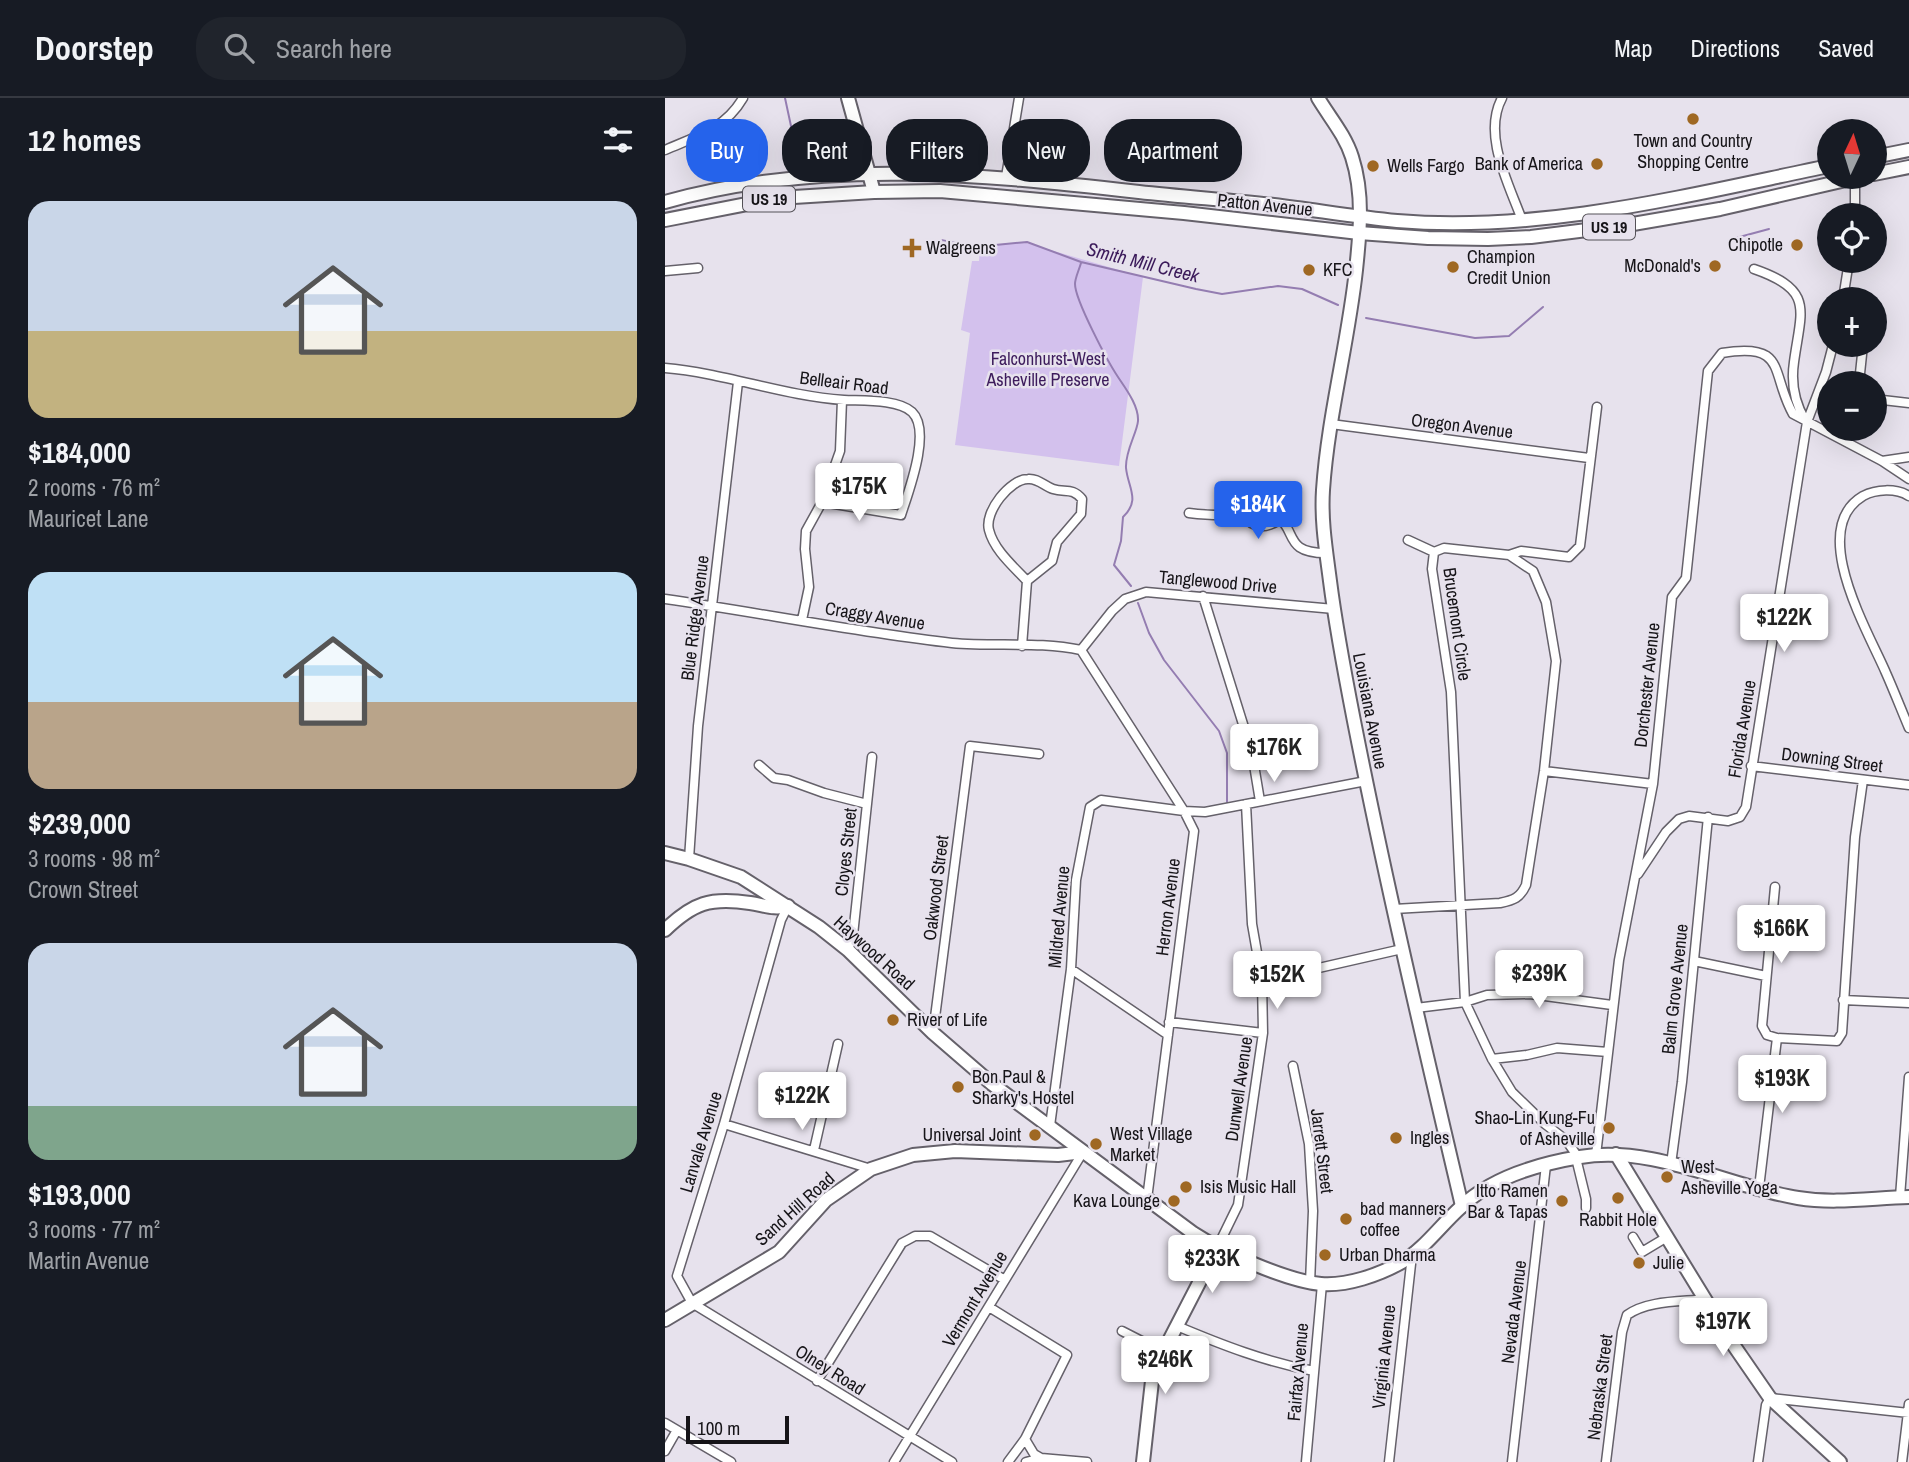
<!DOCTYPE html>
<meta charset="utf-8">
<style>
:root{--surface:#171b24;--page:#20242c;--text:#f1f3f6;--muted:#9ea1a6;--line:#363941;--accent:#2563eb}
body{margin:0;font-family:"Archivo Narrow",sans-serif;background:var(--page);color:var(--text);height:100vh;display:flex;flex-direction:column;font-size:26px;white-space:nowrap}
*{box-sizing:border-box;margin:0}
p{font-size:23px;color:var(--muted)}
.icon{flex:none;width:38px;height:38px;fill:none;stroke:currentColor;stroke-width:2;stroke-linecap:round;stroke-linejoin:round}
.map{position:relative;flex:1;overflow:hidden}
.panel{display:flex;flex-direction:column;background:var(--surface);width:665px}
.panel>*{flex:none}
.hud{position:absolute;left:21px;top:21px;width:665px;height:63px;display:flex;gap:14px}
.needle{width:46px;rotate:4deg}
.fabs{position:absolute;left:1152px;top:21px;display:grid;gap:14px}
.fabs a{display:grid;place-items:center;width:70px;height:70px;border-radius:50%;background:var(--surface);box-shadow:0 7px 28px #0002;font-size:35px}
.scale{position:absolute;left:21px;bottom:18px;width:103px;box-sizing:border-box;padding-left:7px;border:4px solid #161418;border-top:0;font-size:19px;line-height:24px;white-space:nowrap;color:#161418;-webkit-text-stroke:5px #e7e2ed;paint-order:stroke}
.price{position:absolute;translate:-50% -60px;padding:0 16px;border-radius:7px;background:#fff;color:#222;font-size:23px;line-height:46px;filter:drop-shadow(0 2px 4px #0008)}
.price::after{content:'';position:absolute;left:50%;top:42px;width:21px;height:16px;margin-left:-10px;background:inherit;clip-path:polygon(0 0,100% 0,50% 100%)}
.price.selected{background:var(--accent);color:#fff}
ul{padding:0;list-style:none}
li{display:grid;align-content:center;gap:14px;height:371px;padding:0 28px}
li span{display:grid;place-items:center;height:217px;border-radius:21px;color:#555}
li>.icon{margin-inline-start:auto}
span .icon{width:126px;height:126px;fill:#fffc;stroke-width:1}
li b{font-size:30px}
h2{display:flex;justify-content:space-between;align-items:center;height:84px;padding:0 28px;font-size:30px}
.pill{padding:0 24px;border-radius:28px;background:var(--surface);box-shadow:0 7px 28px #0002;font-size:24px;line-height:63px}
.pill.selected{background:var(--accent);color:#fff}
header{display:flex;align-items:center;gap:42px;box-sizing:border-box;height:98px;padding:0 35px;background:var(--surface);border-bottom:2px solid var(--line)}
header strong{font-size:33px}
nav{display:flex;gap:38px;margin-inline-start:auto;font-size:24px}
.search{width:490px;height:63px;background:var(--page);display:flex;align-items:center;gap:18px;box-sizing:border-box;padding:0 24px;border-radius:28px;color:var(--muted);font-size:26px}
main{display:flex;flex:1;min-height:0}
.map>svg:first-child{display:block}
</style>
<header>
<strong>Doorstep</strong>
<div class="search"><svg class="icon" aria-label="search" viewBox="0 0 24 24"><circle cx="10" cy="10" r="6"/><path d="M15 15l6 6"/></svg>Search here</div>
<nav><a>Map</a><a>Directions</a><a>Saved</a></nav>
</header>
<main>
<section class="panel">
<h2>12 homes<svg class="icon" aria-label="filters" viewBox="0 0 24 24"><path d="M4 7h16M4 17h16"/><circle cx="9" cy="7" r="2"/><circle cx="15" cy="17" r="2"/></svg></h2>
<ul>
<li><span style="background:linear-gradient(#c9d6e8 60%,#c2b280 0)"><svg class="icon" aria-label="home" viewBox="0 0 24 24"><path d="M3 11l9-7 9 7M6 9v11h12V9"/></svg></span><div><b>$184,000</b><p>2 rooms · 76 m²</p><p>Mauricet Lane</p></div></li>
<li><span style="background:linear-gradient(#bfe0f5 60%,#b9a48a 0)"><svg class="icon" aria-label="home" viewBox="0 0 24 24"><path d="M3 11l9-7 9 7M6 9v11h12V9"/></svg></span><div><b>$239,000</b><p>3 rooms · 98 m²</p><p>Crown Street</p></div></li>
<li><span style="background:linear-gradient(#c9d6e8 75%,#7fa58c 0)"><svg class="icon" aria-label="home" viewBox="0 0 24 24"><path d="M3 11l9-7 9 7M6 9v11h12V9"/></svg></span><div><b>$193,000</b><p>3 rooms · 77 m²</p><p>Martin Avenue</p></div></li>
</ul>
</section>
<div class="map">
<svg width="1244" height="1364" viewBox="0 0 1244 1364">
<rect width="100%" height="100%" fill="#e7e2ed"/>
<!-- green -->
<path fill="#d3c1ed" d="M 358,144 L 478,179 L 454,368 L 290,347 L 305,235 L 296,232 L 307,163 L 314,163 L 315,148 Z"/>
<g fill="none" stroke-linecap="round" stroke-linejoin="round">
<!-- stream -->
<path stroke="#947db1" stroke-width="2" d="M 120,0 L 129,42
M 1067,141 L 1104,131
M 276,142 L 310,149 L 362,144 L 416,164 L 531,191 L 557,196 L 613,188 L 637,191 L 673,207
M 416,165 C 414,172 410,180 410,186 C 410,202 443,264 453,279 C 461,291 474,308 473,323 C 472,335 460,353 461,370 C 463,390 476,402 458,419 L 456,443 L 449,467 L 466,488
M 701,220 L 810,240 L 844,238 L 878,209
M 473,505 L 484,535 L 499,562 L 554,633 L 562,655 L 562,704"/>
<defs>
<path id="street" d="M 837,0 C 817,37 844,86 857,122
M 0,52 C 32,38 60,31 78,0
M 341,79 L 354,0
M 1190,79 L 1190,117
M 1089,171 C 1150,192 1136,212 1129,264 C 1126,284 1130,305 1140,322
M 0,173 L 33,170
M 1178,201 L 1184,163
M 0,270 C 60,275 119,298 179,302 C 197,303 233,301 247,314 C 267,333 243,395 236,417 L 157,404
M 1194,285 L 1198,247
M 1209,301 L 1244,305
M 666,326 L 924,360
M 1217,363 L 1244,359
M 1244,398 C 1231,390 1211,391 1198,398 C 1142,431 1203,533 1221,575 C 1229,593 1236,611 1244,630
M 524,415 C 541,417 558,418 575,416 C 586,415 596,410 607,416 C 635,429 615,455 661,455
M 577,416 C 589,432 601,431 616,421
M 743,442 L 769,454
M 769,454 L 767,471 L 786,594 L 800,904 L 827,961 L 847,994 L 880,1026 L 901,1042 L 913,1059
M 844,457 L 856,453 L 904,459 L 915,448 L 932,309
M 538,498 L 587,655 L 595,703
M 0,501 C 96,515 191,534 287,545 C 330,549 374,543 416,552
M 137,522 L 144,489 L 140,451 L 141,433 L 157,404 L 175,353 L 177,302
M 357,548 L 362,483 L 387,463 L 392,444 L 416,416 L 417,401 C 407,389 400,395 388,391 C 379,388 373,380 363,381 C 345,381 319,414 324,432 C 329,452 348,468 362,483
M 416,552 L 519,713 L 529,733 L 482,1101
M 416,552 L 447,513 L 460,501 L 481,494 L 669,511
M 94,667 L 109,680 L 123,682 L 159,695 L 202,706
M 1086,668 L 1244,687
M 879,673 L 988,686
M 24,761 L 33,628 L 73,284
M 973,776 L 1001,734 L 1014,721 L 1024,718 L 1063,723 L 1075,719 L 1081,709 L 1142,324 L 1161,274 L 1168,247
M 1110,789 L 1097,928 L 1102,937 L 1112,940 L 1172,943 L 1177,935 L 1190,739 L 1198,682
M 123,808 L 116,822 L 59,1026 L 12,1178 L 27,1205 L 287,1364
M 729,811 L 835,805 C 849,802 855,800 861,787 L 879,673 L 891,563 L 881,504 L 868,473 L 844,457 L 779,450 L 769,454
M 183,852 L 188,837 L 207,659
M 1029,863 L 1101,878
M 406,871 L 503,937
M 597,883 L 737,851
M 1178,902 L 1244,905
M 751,910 L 800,904 L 822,897 L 865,896 L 947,907
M 504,924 L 598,935
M 268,935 L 305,648 L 374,656
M 827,961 L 862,957 L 892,950 L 943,954
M 628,968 L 644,1046 L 648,1113 L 645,1185
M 59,1026 L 206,1071
M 385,1028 L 406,871 L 411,782 L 425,709 L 436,702 L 519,713 L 540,714 L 701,683
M 149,1052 L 173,946
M 931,1057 L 954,862 L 988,686 L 1007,499 L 1021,480 L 1043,273 L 1057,255 C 1123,244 1105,275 1128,316 L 1217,363 L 1244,381
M 911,1060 L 921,1101 L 921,1110
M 1006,1066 L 1017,984 L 1043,719
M 1094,1090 L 1112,940
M 1235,1099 L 1244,979
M 968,1139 L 977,1154 L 1002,1139
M 552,1150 L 573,1107 L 598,935 L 597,883 L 587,826 L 581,706
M 324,1209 L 402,1257 L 360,1341 L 343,1364
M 512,1228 C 557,1247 601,1264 649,1273
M 457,1233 L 498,1254
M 152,1283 L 237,1145 L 250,1138 L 265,1138 L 340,1182
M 0,1325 L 66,1364
M 360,1341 L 369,1356 L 376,1360
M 0,1353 L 12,1332
M 229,1364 L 418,1054
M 361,1364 L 376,1360 L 422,1364
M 641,1364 L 657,1186
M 724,1364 L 747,1157
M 847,1364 L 881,1067
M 941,1364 L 957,1234 L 962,1217 C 983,1202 1016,1204 1041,1201
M 1093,1364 L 1101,1307 L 1105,1300 L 1244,1315
M 1237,1364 L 1244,1306"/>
<path id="secondary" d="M 183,0 L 209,94
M 653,0 C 665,20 680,37 687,59 C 699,96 695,135 691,172 C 683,246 663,318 658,392 C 656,423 661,452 665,483 C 671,530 680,577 689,623 C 721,786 759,946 797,1108
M 0,832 C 28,805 45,799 85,805 C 99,807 109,812 123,808
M 951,1056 L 1065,1242 L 1105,1300 L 1175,1364
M 0,1222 L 114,1154 L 161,1102 L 206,1071 L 248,1057 L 290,1053 L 393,1057 L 418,1054
M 478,1364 L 488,1274 L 552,1150"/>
<path id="primary" d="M 1209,59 L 1244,52
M 1209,76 L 1244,69
M 0,104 C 156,60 316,76 474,94 C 519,99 565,102 609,107 C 650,112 691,119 732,123 C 877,135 1023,97 1164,68
M 0,122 L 113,100 L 209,94 L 275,93 L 519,115 L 694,135 L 763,140 L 823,141 L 866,139 L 962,127 L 1055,111 L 1194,79
M 0,755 L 24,761 L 76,779 L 154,829 L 183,852 L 268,935 L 327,986 L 528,1135 C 557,1154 622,1183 656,1186 C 682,1188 714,1177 737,1164 C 759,1151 776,1127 795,1110 C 826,1079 873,1066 915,1059 C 991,1047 1060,1088 1133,1100 C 1169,1106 1207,1100 1244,1099"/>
</defs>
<!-- street casing -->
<use href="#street" stroke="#65616a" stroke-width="11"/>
<!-- secondary casing -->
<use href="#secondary" stroke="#65616a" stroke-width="16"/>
<!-- primary casing -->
<use href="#primary" stroke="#65616a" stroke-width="16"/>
<!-- street -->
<use href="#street" stroke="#fff" stroke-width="8"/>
<!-- secondary -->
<use href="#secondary" stroke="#fff" stroke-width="12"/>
<!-- primary -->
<use href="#primary" stroke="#fff" stroke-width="12"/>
</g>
<!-- markers -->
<g fill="#9f6823" stroke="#e7e2ed" stroke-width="2.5">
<circle cx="1028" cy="21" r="7"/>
<circle cx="932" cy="66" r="7"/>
<circle cx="708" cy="68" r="7"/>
<circle cx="1132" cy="147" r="7"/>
<path d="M243.5 139.5h7v7h7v7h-7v7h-7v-7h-7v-7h7z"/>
<circle cx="1050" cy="168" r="7"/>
<circle cx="788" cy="169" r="7"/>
<circle cx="644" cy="172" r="7"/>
<circle cx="228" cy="922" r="7"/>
<circle cx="293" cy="989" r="7"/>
<circle cx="944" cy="1030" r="7"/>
<circle cx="370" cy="1037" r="7"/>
<circle cx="731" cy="1040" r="7"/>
<circle cx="431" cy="1046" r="7"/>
<circle cx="1002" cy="1079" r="7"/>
<circle cx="521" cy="1089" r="7"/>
<circle cx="953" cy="1100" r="7"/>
<circle cx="509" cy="1103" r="7"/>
<circle cx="897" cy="1103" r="7"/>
<circle cx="681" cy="1121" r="7"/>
<circle cx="660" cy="1157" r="7"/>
<circle cx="974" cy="1165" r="7"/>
</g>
<g text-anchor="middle" stroke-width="5" stroke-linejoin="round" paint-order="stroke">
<!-- shield labels -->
<g fill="#e7e2ed" stroke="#555258" stroke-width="2">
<rect x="78" y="88.5" width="52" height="25" rx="5"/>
<rect x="918" y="116.5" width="52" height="25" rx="5"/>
</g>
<g font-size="16" font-weight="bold" fill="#161418">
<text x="104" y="107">US 19</text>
<text x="944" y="135">US 19</text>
</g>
<!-- poi labels -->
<g font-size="18" fill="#161418" stroke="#e7e2ed" text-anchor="start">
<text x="1028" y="49" text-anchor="middle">Town and Country<tspan x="1028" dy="21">Shopping Centre</tspan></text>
<text x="918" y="72" text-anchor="end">Bank of America</text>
<text x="722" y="74">Wells Fargo</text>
<text x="1118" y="153" text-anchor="end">Chipotle</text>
<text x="261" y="156">Walgreens</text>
<text x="802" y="165">Champion<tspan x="802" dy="21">Credit Union</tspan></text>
<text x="1036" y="174" text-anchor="end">McDonald's</text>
<text x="658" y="178">KFC</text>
<text x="242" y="928">River of Life</text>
<text x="307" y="985">Bon Paul &amp;<tspan x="307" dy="21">Sharky's Hostel</tspan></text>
<text x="930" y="1026" text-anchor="end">Shao-Lin Kung-Fu<tspan x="930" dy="21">of Asheville</tspan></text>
<text x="445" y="1042">West Village<tspan x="445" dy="21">Market</tspan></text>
<text x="356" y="1043" text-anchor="end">Universal Joint</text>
<text x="745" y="1046">Ingles</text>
<text x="1016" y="1075">West<tspan x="1016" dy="21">Asheville Yoga</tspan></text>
<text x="535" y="1095">Isis Music Hall</text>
<text x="883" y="1099" text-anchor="end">Itto Ramen<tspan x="883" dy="21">Bar &amp; Tapas</tspan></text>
<text x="495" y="1109" text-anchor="end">Kava Lounge</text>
<text x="695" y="1117">bad manners<tspan x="695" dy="21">coffee</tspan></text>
<text x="953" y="1128" text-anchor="middle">Rabbit Hole</text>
<text x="674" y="1163">Urban Dharma</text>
<text x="988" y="1171">Julie</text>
</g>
<!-- street labels -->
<g font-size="18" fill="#161418" stroke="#e7e2ed">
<text transform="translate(600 107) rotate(6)" y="6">Patton Avenue</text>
<text transform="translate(179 285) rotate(7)" y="6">Belleair Road</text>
<text transform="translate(797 328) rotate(7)" y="6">Oregon Avenue</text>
<text transform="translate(553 484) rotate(5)" y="6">Tanglewood Drive</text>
<text transform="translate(210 518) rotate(9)" y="6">Craggy Avenue</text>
<text transform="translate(30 520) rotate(-83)" y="6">Blue Ridge Avenue</text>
<text transform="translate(792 526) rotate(82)" y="6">Brucemont Circle</text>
<text transform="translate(982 587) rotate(-84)" y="6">Dorchester Avenue</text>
<text transform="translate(705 613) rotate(79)" y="6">Louisiana Avenue</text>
<text transform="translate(1077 631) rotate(-81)" y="6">Florida Avenue</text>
<text transform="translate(1167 662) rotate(7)" y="6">Downing Street</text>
<text transform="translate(181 754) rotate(-84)" y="6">Cloyes Street</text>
<text transform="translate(271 790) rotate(-83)" y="6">Oakwood Street</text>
<text transform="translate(503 809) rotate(-83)" y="6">Herron Avenue</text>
<text transform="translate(394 819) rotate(-85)" y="6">Mildred Avenue</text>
<text transform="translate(209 855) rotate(42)" y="6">Haywood Road</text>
<text transform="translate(1010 891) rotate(-84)" y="6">Balm Grove Avenue</text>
<text transform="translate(574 991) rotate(-82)" y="6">Dunwell Avenue</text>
<text transform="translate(36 1044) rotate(-73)" y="6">Lanvale Avenue</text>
<text transform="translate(657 1053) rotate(83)" y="6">Jarrett Street</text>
<text transform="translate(130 1111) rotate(-42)" y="6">Sand Hill Road</text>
<text transform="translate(310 1201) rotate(-59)" y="6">Vermont Avenue</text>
<text transform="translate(849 1214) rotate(-83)" y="6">Nevada Avenue</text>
<text transform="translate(719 1259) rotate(-84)" y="6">Virginia Avenue</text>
<text transform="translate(165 1272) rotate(32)" y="6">Olney Road</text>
<text transform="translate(633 1274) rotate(-85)" y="6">Fairfax Avenue</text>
<text transform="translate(935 1289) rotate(-83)" y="6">Nebraska Street</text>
</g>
<!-- park labels -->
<g font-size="18" fill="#3d1c5c" stroke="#e7e2ed">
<text x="383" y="267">Falconhurst-West<tspan x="383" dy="21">Asheville Preserve</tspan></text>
</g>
<!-- water labels -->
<g font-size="19" font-style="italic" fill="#3b1a5a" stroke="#e7e2ed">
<text transform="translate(478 164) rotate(14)" y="7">Smith Mill Creek</text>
</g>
</g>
</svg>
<div class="fabs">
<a><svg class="needle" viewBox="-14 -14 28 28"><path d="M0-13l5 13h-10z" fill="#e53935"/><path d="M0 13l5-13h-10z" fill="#9ea1a6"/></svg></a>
<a><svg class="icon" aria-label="locate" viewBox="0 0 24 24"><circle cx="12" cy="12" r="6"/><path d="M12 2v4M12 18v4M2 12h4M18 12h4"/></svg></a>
<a>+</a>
<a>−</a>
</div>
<div class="scale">100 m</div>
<b class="price" style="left:194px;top:425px">$175K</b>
<b class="price selected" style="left:593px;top:443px">$184K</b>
<b class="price" style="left:1119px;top:556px">$122K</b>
<b class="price" style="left:609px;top:686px">$176K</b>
<b class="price" style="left:1116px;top:867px">$166K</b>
<b class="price" style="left:874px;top:912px">$239K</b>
<b class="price" style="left:612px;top:913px">$152K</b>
<b class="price" style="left:1117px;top:1017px">$193K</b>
<b class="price" style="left:137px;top:1034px">$122K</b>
<b class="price" style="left:547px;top:1197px">$233K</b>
<b class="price" style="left:1058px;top:1260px">$197K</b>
<b class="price" style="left:500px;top:1298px">$246K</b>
<div class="hud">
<a class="pill selected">Buy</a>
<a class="pill">Rent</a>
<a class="pill">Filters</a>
<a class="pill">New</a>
<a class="pill">Apartment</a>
</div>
</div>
</main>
